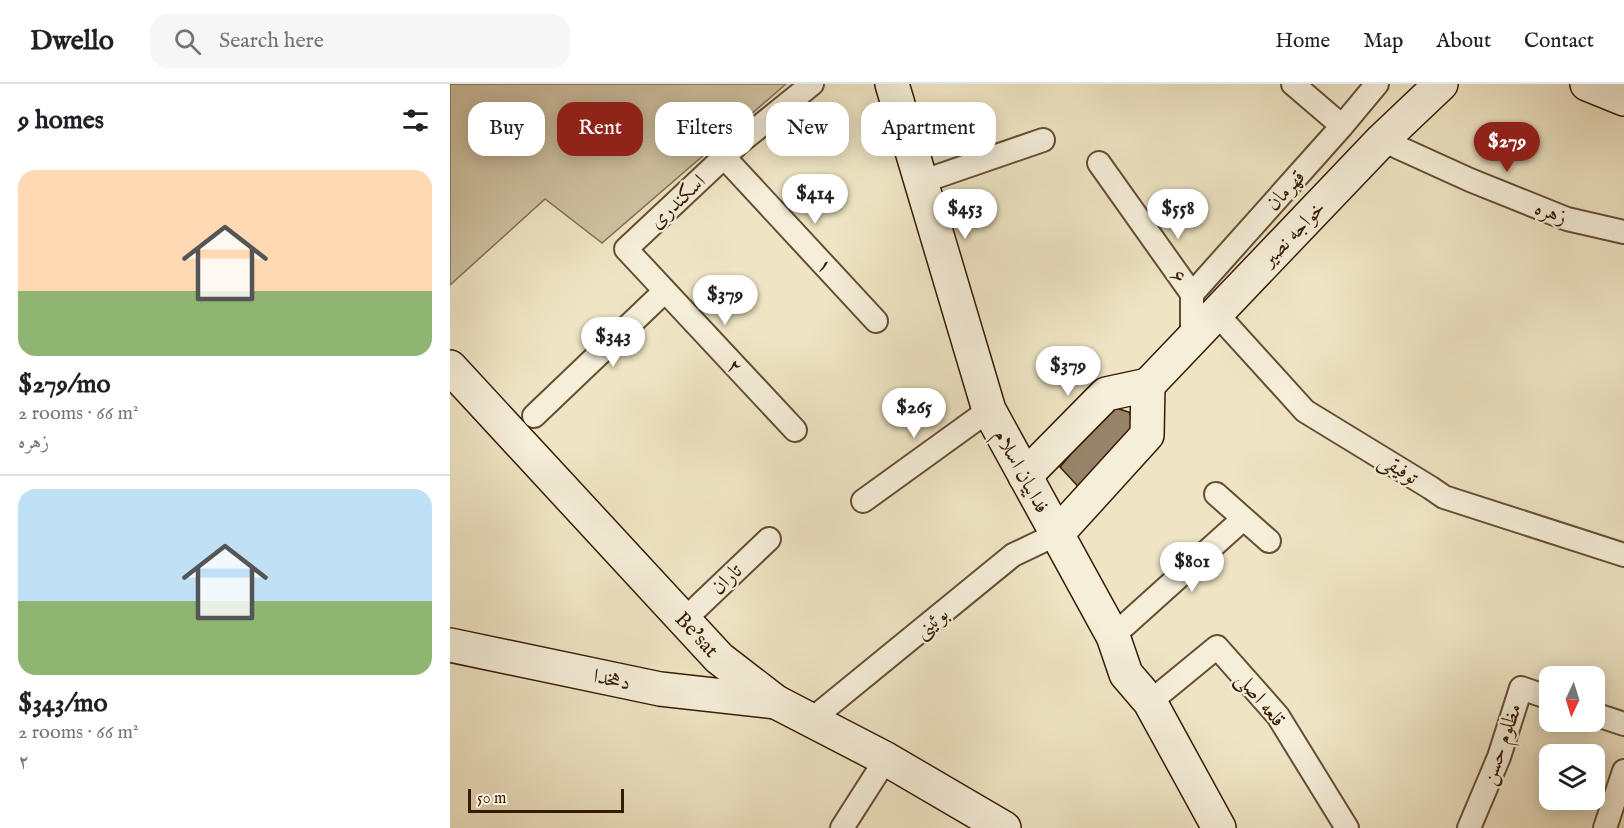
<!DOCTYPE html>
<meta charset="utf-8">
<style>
:root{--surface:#fff;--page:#f6f6f6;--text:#202124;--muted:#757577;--line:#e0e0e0;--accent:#8f2418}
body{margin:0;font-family:"IM FELL English",Amiri,serif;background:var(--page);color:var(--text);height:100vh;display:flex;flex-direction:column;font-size:22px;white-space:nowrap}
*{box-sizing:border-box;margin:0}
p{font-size:20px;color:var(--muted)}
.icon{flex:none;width:33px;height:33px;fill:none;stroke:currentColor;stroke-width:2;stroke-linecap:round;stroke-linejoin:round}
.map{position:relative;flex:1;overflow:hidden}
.panel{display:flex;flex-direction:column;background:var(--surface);width:450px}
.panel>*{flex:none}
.banner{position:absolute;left:18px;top:18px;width:570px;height:54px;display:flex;gap:12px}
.needle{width:39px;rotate:184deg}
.fabs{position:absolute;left:1089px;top:582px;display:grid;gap:12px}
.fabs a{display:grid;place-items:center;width:66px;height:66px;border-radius:12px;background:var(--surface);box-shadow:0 3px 15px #0003;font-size:30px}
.scale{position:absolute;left:18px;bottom:15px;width:156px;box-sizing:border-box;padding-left:6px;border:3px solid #381b04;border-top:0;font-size:16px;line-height:21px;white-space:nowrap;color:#381b04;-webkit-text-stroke:4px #f5eed9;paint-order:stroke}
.price{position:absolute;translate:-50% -51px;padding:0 14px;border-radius:21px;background:#fff;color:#222;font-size:20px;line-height:39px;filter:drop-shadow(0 2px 3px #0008)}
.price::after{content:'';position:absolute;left:50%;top:36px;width:18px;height:14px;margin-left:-9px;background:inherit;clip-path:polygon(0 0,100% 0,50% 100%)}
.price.on{background:var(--accent);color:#fff}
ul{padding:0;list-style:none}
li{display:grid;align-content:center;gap:12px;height:318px;padding:0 18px}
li+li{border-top:2px solid var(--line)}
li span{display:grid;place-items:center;height:186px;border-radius:18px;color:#555}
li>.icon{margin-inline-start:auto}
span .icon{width:108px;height:108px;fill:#fffc;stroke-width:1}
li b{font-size:26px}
h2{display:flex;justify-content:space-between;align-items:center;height:72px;padding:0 18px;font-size:26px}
.pill{padding:0 21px;border-radius:18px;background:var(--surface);box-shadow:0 3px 15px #0003;font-size:21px;line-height:54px}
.pill.on{background:var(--accent);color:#fff}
header{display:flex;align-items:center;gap:36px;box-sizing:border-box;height:84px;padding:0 30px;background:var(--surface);border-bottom:2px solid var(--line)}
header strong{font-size:28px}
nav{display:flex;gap:33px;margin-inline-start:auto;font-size:21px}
.search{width:420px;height:54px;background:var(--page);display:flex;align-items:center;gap:15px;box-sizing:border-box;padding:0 21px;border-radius:18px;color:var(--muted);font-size:22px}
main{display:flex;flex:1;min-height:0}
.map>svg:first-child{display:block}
</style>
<header>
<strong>Dwello</strong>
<div class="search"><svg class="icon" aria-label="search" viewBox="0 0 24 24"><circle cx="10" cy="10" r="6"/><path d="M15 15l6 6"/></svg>Search here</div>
<nav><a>Home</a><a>Map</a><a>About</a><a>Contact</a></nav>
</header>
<main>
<section class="panel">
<h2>9 homes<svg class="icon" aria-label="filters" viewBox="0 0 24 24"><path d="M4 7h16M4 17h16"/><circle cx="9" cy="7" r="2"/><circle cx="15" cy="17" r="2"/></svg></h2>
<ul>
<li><span style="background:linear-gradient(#ffd9b3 65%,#8fb573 0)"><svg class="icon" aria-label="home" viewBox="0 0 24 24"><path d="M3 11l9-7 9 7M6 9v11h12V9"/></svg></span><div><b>$279/mo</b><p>2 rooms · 66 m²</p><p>زهره</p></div></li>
<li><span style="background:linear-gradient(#bfe0f5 60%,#8fb573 0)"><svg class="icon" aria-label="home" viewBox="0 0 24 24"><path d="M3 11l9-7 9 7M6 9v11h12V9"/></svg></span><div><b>$343/mo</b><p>2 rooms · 66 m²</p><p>۲</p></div></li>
</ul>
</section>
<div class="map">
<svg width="1174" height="744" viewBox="0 0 1174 744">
<rect width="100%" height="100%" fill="#efe5c4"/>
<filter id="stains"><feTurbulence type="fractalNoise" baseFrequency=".00333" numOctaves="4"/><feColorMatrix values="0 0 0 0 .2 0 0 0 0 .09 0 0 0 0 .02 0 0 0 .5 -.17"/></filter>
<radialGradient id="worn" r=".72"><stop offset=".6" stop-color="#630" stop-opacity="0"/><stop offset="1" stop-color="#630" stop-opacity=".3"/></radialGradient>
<!-- green -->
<path fill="#d0c3a3" stroke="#846f54" stroke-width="1.5" d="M 0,0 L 336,0 L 152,159 L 95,115 L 0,201 Z"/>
<!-- building -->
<path fill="#978468" stroke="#381b04" stroke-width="1.5" d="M 666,324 L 679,328 L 683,337 L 681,357 L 635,410 L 610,383 L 654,331 Z"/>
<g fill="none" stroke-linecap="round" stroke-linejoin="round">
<defs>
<path id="street" d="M 843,0 L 892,42
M 932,56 L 1020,96 L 1117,135 L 1174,148
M 274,73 L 426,237
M 649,79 L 742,210 L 742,255
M 471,98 L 593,56
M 742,210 L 892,42 L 927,0
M 766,229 L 855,327 L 981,404 L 994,413 L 1174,471
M 84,332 L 215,207
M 345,346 L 176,165 L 289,59 L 362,0
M 766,410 L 819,457
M 413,417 L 539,326
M 234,536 L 319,455
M 663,552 L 793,435
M 700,618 L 767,563 L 828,632 L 897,744
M 1144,630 L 1174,640
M 361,636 L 563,471 L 607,450
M 392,744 L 436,675
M 1019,744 L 1049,673 L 1071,604 L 1100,614
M 1155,744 L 1174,687"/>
<g id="secondary">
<path d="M 442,0 L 539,326 L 663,552 L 676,590 L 700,618 L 769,744"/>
<path d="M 1137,0 L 1174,15"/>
<path id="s1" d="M 0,283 L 269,574 L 326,618 L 436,675 L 554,744"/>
<path d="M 698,301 L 932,56 L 991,0"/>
<path d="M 575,392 L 656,310 L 698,301"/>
<path d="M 607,450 L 697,351 L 698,301"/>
<path d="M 0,561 L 210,605 L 326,618"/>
</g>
</defs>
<!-- street casing -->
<use href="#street" stroke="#664e34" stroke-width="26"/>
<!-- secondary casing -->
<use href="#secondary" stroke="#381b04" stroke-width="36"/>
<!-- street -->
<use href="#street" stroke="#f5eed9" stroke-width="22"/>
<!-- secondary -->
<use href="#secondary" stroke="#f5eed9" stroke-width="33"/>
</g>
<g text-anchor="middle" stroke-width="4.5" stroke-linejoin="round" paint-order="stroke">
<!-- street labels -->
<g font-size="21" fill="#381b04" stroke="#f5eed9">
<text transform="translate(835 106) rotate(-48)" y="7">قهرمان</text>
<text transform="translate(227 117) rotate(-43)" y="7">اسکندری</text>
<text transform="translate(1101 128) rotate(20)" y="7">زهره</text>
<text transform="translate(843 149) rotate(-46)" y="7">خواجه نصیر</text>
<text transform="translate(375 181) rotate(47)" y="7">۱</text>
<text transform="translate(729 192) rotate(55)" y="7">۶</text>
<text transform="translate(285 282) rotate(47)" y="7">۲</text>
<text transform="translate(949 384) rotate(31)" y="7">توفیقی</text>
<text transform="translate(572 387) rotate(61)" y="7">فداییان اسلام</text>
<text transform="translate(276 495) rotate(-44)" y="7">تاران</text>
<text transform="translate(481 538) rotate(-39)" y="7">بوئینی</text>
<text dy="7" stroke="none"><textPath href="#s1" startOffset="364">Be'sat</textPath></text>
<text transform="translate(162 595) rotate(12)" y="7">دهخدا</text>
<text transform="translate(811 615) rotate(50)" y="7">قلعه اصلی</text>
<text transform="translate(1051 660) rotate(-71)" y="7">مظلوم حسن</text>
</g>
</g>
<rect width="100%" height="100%" filter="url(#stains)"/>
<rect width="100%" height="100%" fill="url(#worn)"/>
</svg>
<div class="fabs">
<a><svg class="needle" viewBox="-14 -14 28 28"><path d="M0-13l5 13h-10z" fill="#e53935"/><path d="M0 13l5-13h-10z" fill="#757577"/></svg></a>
<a><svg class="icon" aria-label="layers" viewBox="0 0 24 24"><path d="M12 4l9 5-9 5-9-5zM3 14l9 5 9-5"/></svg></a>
</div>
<div class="scale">50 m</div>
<b class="price on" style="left:1057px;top:89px">$279</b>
<b class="price" style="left:365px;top:141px">$414</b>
<b class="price" style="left:515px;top:156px">$453</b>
<b class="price" style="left:728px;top:156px">$558</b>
<b class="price" style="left:275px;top:242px">$379</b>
<b class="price" style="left:163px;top:284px">$343</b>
<b class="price" style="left:618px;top:313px">$379</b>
<b class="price" style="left:464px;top:355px">$265</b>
<b class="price" style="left:742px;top:509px">$801</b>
<div class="banner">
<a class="pill">Buy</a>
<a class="pill on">Rent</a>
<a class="pill">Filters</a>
<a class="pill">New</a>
<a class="pill">Apartment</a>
</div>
</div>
</main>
